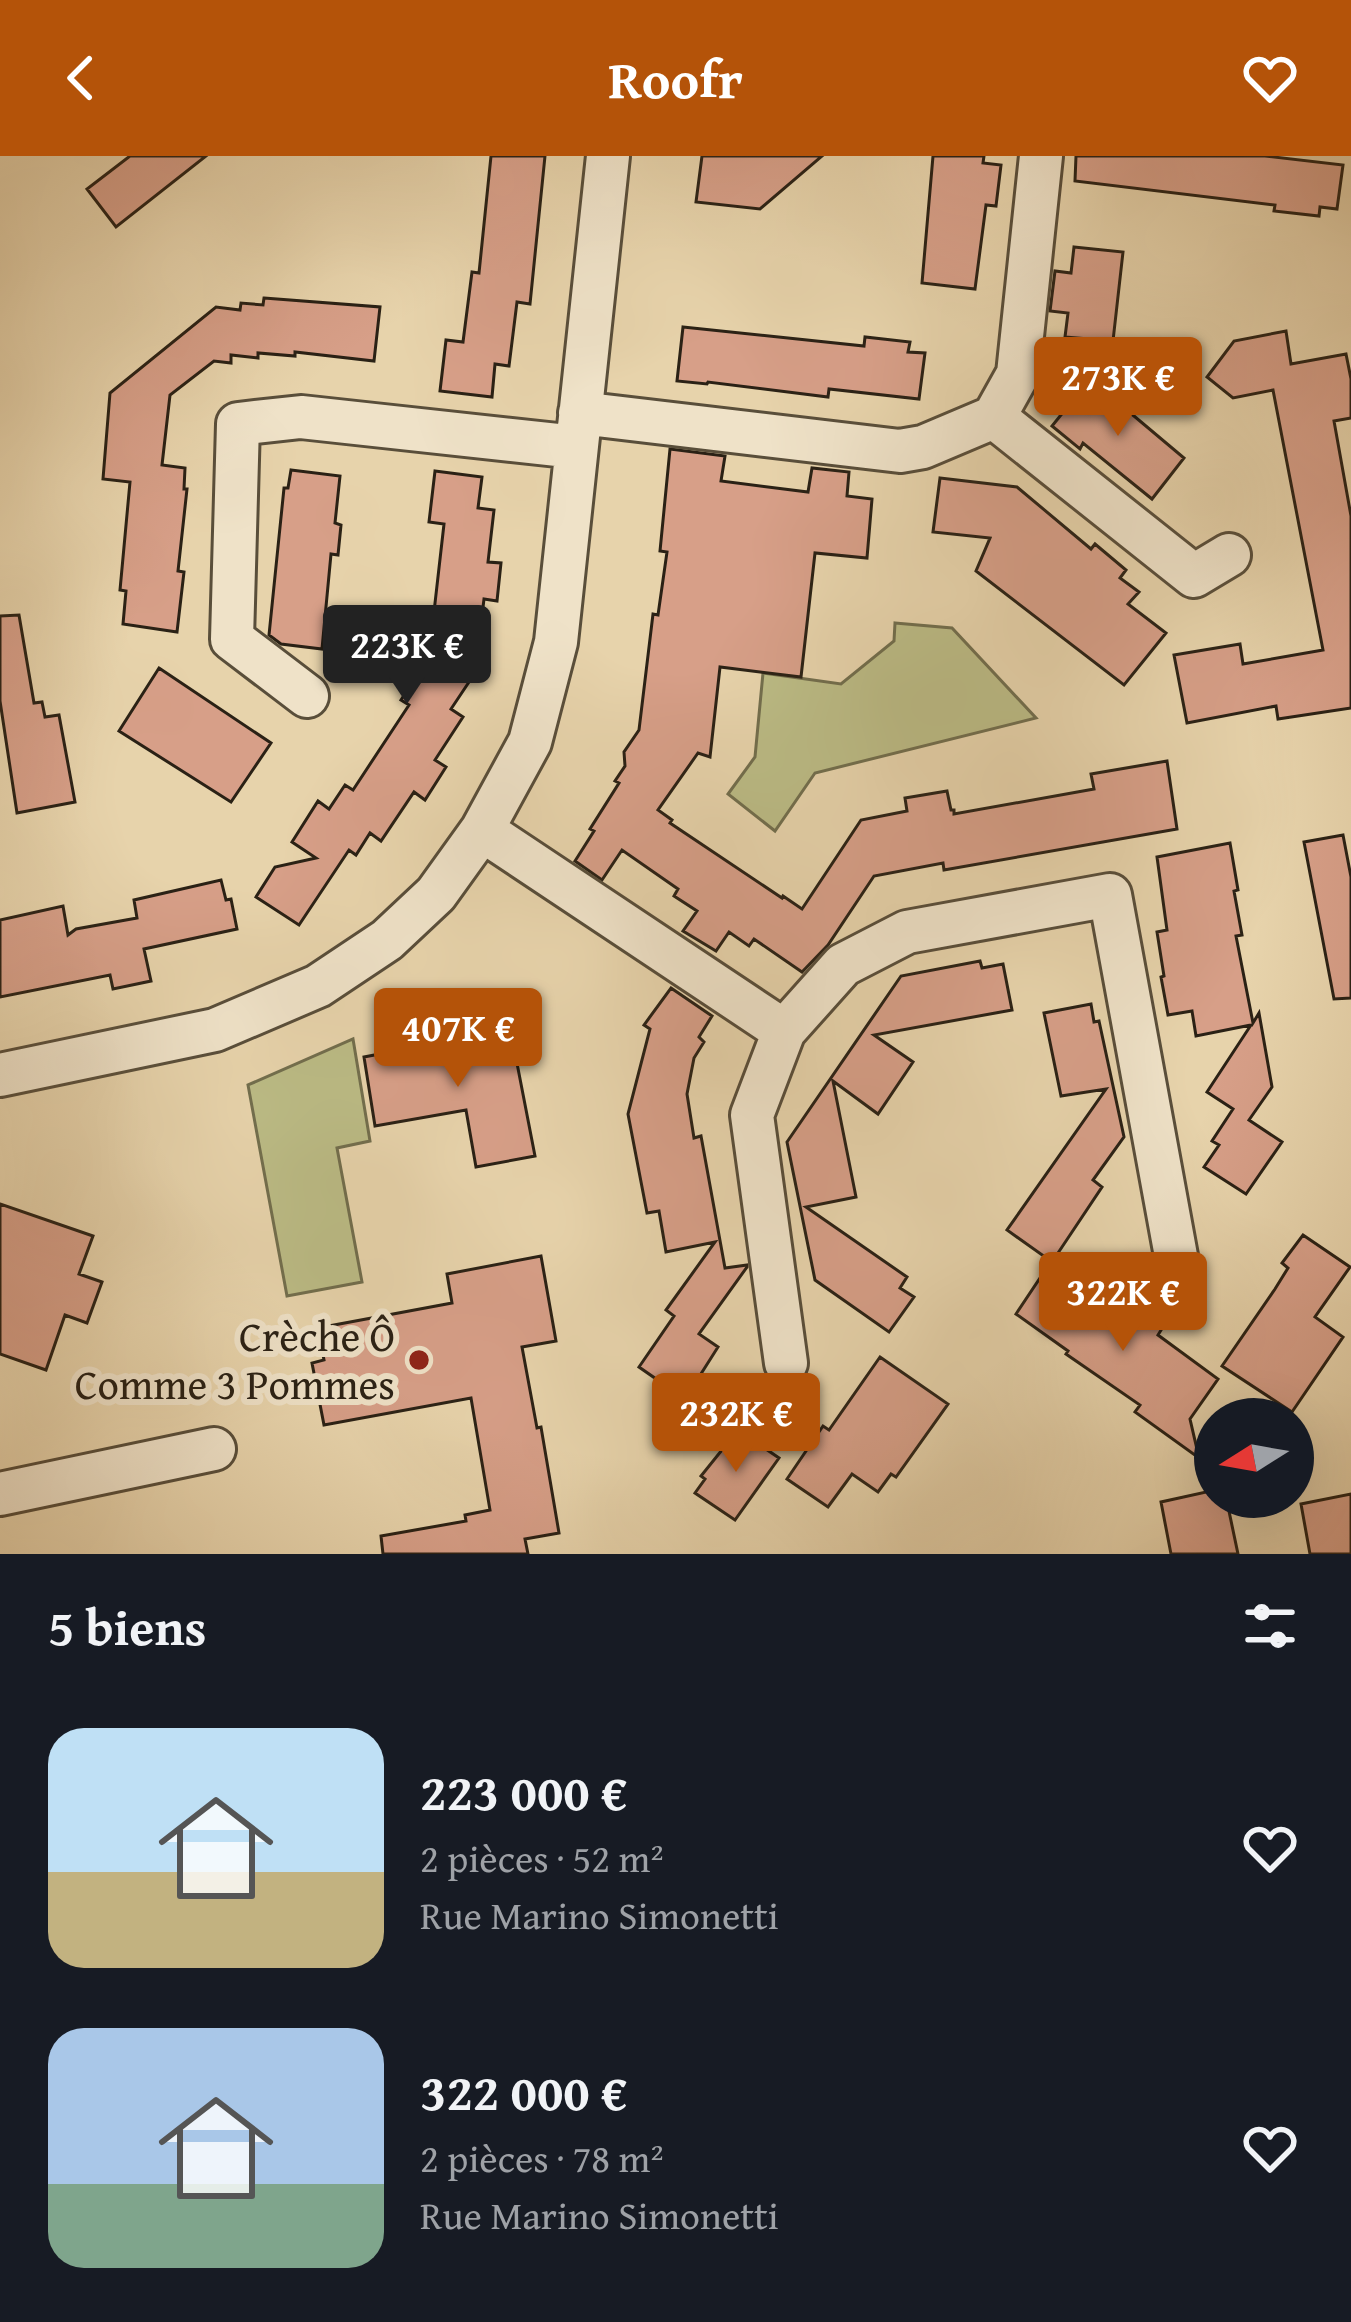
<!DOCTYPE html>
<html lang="fr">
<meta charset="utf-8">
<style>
:root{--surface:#171b24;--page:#20242c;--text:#f1f3f6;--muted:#9ea1a6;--accent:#b45309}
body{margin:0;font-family:"Gentium Book Plus",serif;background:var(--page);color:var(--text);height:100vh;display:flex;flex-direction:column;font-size:45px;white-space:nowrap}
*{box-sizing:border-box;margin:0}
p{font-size:39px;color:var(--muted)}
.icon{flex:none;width:66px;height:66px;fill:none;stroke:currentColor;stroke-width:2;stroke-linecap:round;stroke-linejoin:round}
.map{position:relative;height:1398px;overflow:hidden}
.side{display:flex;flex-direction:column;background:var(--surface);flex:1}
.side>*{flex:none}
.needle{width:78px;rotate:259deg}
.controls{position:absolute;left:1194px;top:1242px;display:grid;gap:24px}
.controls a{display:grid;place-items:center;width:120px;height:120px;border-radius:50%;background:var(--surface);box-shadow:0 12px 48px #0002;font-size:60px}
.price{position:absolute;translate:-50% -102px;padding:0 27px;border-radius:12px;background:var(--accent);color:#fff;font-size:39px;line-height:78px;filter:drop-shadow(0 3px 6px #0008)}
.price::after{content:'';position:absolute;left:50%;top:72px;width:36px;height:27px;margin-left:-18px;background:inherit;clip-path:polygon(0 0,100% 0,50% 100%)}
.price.active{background:#222;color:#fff}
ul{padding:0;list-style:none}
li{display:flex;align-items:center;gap:36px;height:300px;padding:0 48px}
li span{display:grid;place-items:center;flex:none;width:336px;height:240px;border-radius:36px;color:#555}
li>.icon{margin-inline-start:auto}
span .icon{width:144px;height:144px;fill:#fffc;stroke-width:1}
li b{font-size:51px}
h2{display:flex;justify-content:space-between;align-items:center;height:144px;padding:0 48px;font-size:51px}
header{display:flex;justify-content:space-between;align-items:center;height:156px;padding:0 48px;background:var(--accent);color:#fff;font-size:54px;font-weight:600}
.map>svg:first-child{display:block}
</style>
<header><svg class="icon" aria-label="back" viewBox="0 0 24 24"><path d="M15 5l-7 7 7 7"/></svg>Roofr<svg class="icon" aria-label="heart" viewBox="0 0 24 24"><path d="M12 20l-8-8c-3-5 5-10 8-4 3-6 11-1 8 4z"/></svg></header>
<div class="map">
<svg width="1351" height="1398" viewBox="0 0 1351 1398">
<rect width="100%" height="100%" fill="#e7d3ab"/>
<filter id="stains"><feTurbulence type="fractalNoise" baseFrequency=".00167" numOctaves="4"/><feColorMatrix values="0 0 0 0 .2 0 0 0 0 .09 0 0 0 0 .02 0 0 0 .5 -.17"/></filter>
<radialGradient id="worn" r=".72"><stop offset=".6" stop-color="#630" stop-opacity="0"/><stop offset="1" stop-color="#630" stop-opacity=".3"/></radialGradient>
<!-- green -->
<path fill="#bbbb85" stroke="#726e4d" stroke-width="3" d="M 895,467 L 952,472 L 1036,562 L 815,617 L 775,675 L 728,638 L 755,601 L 763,517 L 841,528 L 894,485 Z
M 353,883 L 370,985 L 337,992 L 362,1126 L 287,1140 L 248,929 Z"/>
<!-- building -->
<path fill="#d79f88" stroke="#2a2115" stroke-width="3" d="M 130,0 L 206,0 L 116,71 L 87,33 Z
M 491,0 L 545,0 L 530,148 L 517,146 L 509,210 L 495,208 L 492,241 L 440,235 L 446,184 L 463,186 L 472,116 L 479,117 Z
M 702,0 L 822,0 L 760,53 L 696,46 Z
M 933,0 L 984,0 L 983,7 L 1001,9 L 996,50 L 986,49 L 975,133 L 922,127 Z
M 1076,0 L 1265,0 L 1343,9 L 1337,53 L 1320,51 L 1319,60 L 1274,55 L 1275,49 L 1075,25 Z
M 1074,91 L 1123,96 L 1113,185 L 1065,181 L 1068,157 L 1050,155 L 1055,115 L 1071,117 Z
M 264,142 L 380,151 L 374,205 L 295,196 L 295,200 L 258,197 L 258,202 L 231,199 L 231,207 L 214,205 L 170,239 L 162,309 L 185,312 L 184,333 L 187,333 L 178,415 L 184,416 L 177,476 L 123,468 L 126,435 L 120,434 L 130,326 L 103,323 L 110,237 L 216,151 L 240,154 L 241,147 L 263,149 Z
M 683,171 L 864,190 L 865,181 L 910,186 L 908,196 L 925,197 L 919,243 L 829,233 L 828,241 L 708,226 L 707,228 L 677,225 Z
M 1286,175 L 1291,208 L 1346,198 L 1351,223 L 1351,262 L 1334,265 L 1351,360 L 1351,552 L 1278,563 L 1276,550 L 1187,567 L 1174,499 L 1240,488 L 1243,508 L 1323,494 L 1273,234 L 1233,242 L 1207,221 L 1234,185 Z
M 1090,223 L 1184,302 L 1152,343 L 1083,287 L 1080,293 L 1052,270 Z
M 670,293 L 725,300 L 721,325 L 808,336 L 812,312 L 849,316 L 847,340 L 872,343 L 867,402 L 815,397 L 801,521 L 720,511 L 710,601 L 698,597 L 658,654 L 672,664 L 670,667 L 782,742 L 783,740 L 802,753 L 861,664 L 907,655 L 905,642 L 947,635 L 951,654 L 954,654 L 954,658 L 1094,633 L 1091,618 L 1167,605 L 1177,673 L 944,714 L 943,707 L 874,720 L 828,789 L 802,816 L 754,783 L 749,790 L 729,776 L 716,795 L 683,775 L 697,755 L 674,740 L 678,733 L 622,694 L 602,724 L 575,705 L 594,675 L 590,673 L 619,627 L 615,625 L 625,610 L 624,596 L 639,574 L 653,458 L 658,459 L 667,396 L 660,395 Z
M 291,314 L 340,320 L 335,367 L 341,369 L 338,399 L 331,398 L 322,493 L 281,488 L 269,479 L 284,332 L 288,332 Z
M 435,315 L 482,321 L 478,352 L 494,354 L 488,406 L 501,407 L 497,445 L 484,443 L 475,517 L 451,553 L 463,561 L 435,604 L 446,611 L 425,644 L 414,636 L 381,685 L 370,677 L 356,699 L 349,694 L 299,769 L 256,741 L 275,711 L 316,702 L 292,686 L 318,645 L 329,653 L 345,629 L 353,634 L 409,549 L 401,544 L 429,500 L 444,368 L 429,366 Z
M 940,322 L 1017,331 L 1091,393 L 1095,388 L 1126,414 L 1120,422 L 1139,436 L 1128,448 L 1166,477 L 1124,529 L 976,415 L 990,382 L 933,376 Z
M 19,459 L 34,547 L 42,546 L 45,561 L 59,559 L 75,646 L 17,657 L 0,545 L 0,460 Z
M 159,512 L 271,587 L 231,646 L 119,575 Z
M 1343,679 L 1351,721 L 1351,842 L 1334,843 L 1304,686 Z
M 1230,687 L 1238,734 L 1234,735 L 1242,779 L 1236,780 L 1253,867 L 1259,857 L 1272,931 L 1249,964 L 1282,986 L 1246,1038 L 1204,1011 L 1219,989 L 1212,985 L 1233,953 L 1207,936 L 1251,869 L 1196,880 L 1192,855 L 1168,859 L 1161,821 L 1164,820 L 1157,776 L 1167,774 L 1157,701 Z
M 221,724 L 226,744 L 231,743 L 237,773 L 144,793 L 151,825 L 113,833 L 110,819 L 0,841 L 0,764 L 63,750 L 68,779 L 76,773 L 137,762 L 134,744 Z
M 980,805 L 982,812 L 1003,808 L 1012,854 L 874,879 L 913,906 L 878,958 L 833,925 L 856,1041 L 806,1051 L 907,1121 L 900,1132 L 914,1141 L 889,1176 L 815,1124 L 787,986 L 901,820 Z
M 671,832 L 712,860 L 699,881 L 704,886 L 694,902 L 687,938 L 694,982 L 701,980 L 725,1112 L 747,1109 L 747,1111 L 699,1178 L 718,1191 L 685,1243 L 639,1211 L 674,1160 L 666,1154 L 715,1086 L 666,1096 L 659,1055 L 647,1057 L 628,958 L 650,873 L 644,869 Z
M 1091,848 L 1094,866 L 1099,865 L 1124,981 L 1093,1024 L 1102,1031 L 1052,1106 L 1007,1074 L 1106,933 L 1061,940 L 1044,857 Z
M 509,866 L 535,1000 L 476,1011 L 466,954 L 375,970 L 364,901 L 453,884 L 452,877 Z
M 0,1048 L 93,1080 L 79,1118 L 102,1126 L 87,1167 L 65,1159 L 46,1214 L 0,1198 Z
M 1303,1079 L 1350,1111 L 1315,1161 L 1343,1181 L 1292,1256 L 1222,1210 L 1275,1133 L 1288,1112 L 1282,1107 Z
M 541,1100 L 556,1185 L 522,1191 L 537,1272 L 541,1271 L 559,1377 L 525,1383 L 528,1398 L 383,1398 L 381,1380 L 466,1365 L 465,1359 L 490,1354 L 471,1242 L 324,1269 L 312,1207 L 324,1204 L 318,1172 L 452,1147 L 447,1118 Z
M 1046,1113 L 1121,1164 L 1135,1144 L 1166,1166 L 1158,1179 L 1218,1223 L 1190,1263 L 1199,1302 L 1135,1256 L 1140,1249 L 1066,1198 L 1068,1195 L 1016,1158 Z
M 880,1201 L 948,1248 L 896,1321 L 891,1318 L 878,1336 L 852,1318 L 828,1351 L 787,1323 L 823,1270 L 829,1274 Z
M 738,1274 L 779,1302 L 735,1364 L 695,1337 L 705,1323 L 701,1320 Z
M 1215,1334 L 1215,1341 L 1226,1341 L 1238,1398 L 1171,1398 L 1161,1346 Z
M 1351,1338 L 1351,1398 L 1310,1398 L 1301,1348 Z"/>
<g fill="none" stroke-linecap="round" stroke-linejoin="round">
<defs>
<path id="minor" d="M 580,257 L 900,295 L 923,291 L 994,261 L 1018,218 L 1041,0
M 994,261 L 1194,420 L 1229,399
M 307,540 L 232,483 L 238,268 L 301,261 L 576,291
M 482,674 L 784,875
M 0,919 L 215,874 L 318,830 L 387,784 L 436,738 L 482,674 L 530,586 L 556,486 L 608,0
M 786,1207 L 752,959 L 784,875 L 843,809 L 907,776 L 1110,739 L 1178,1111
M 0,1338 L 214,1293"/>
</defs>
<!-- minor casing -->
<use href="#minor" stroke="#594e3a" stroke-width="48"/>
<!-- minor -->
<use href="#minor" stroke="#efe2c8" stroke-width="42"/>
</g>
<!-- markers -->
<circle fill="#8f2418" stroke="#efe2c8" stroke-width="4.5" cx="419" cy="1204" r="12"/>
<g text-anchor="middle" stroke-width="12" stroke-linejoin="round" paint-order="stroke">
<!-- poi labels -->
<g font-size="42" fill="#2a2115" stroke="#efe2c8" text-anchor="end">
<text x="395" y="1195">Crèche Ô<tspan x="395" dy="48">Comme 3 Pommes</tspan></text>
</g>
</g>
<rect width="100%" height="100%" filter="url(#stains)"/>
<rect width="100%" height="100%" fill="url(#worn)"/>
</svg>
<div class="controls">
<a><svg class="needle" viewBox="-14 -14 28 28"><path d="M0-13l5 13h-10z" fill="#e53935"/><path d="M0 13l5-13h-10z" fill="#9ea1a6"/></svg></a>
</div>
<b class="price" style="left:1118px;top:283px">273K €</b>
<b class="price active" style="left:407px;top:551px">223K €</b>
<b class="price" style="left:458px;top:934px">407K €</b>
<b class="price" style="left:1123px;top:1198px">322K €</b>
<b class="price" style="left:736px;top:1319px">232K €</b>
</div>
<section class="side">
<h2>5 biens<svg class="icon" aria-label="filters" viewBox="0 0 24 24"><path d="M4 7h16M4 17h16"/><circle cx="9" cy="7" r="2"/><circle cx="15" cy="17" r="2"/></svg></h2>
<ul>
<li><span style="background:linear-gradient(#bfe0f5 60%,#c2b280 0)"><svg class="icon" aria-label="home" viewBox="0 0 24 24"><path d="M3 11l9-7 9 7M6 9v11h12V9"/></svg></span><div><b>223 000 €</b><p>2 pièces · 52 m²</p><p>Rue Marino Simonetti</p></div><svg class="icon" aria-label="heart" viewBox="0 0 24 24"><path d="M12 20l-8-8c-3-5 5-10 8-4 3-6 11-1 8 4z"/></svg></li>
<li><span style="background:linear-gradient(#a9c7e8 65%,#7fa58c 0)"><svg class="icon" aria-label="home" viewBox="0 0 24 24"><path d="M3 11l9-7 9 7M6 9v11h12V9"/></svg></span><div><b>322 000 €</b><p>2 pièces · 78 m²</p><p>Rue Marino Simonetti</p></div><svg class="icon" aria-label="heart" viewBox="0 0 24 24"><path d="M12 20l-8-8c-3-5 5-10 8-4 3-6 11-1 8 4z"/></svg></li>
</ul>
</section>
